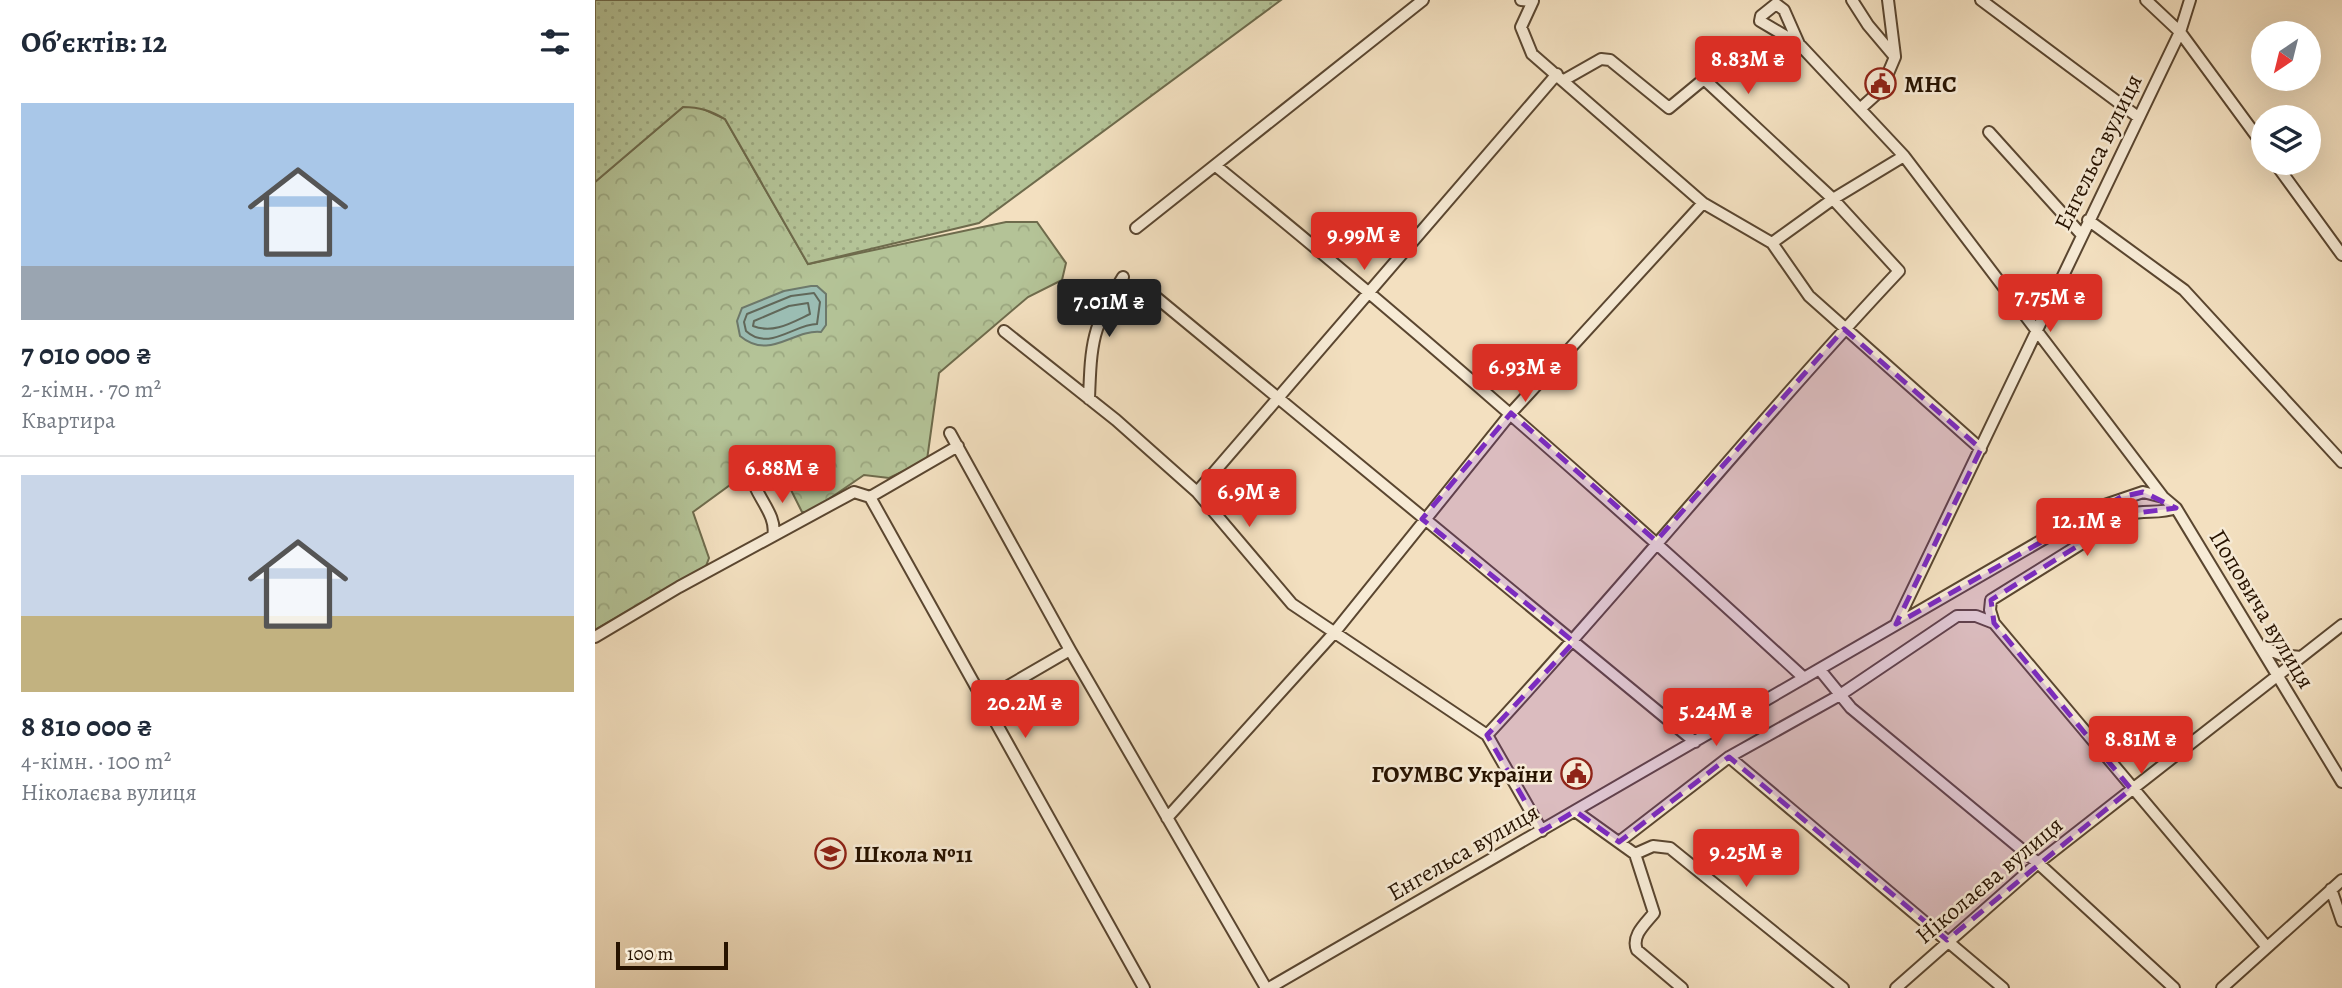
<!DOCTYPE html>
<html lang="uk">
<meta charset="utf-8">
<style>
:root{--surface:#fff;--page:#f6f6f7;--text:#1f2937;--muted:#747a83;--line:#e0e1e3;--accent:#d93025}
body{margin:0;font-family:Alegreya,serif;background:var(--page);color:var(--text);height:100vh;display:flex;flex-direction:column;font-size:26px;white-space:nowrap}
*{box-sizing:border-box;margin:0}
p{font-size:23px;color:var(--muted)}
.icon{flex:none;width:38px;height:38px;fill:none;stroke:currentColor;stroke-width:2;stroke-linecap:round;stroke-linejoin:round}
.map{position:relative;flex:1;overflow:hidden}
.panel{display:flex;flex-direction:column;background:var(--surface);width:595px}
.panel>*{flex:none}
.needle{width:46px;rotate:215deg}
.controls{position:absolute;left:1656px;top:21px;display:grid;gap:14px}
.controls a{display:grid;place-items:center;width:70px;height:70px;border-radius:50%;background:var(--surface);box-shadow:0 7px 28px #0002;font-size:35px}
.scale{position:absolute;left:21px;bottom:18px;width:112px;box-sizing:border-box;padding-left:7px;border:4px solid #271300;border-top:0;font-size:19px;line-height:24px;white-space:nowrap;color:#271300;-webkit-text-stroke:5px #f7ebd6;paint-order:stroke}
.price{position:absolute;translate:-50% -60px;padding:0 16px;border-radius:7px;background:var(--accent);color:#fff;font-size:23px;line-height:46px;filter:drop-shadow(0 2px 4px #0008)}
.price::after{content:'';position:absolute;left:50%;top:42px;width:21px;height:16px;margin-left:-10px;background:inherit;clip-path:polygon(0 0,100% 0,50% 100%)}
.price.selected{background:#222;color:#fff}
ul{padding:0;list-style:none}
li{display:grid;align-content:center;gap:14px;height:371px;padding:0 21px}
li+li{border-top:2px solid var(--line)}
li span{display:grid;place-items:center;height:217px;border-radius:0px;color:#555}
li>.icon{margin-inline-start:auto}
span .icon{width:126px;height:126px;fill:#fffc;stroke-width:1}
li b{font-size:30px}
h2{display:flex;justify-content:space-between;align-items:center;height:84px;padding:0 21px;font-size:30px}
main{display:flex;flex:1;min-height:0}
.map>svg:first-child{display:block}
</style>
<main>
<section class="panel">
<h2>Об’єктів: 12<svg class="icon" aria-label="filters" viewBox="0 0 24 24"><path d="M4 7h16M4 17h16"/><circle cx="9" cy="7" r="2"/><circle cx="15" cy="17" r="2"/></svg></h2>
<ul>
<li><span style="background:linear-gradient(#a9c7e8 75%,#9aa5b1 0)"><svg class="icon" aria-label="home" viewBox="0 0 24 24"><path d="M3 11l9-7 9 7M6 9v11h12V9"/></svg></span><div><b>7 010 000 ₴</b><p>2-кімн. · 70 m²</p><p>Квартира</p></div></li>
<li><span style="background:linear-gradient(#c9d6e8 65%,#c2b280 0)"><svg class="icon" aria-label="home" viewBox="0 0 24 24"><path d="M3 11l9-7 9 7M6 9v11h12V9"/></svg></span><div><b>8 810 000 ₴</b><p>4-кімн. · 100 m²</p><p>Ніколаєва вулиця</p></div></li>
</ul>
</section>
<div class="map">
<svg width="1747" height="988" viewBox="0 0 1747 988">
<defs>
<pattern id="forest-crowns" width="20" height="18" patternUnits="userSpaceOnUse" patternTransform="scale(1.75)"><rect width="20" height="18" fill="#b4c397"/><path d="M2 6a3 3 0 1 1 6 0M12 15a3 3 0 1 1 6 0" fill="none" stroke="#9ba780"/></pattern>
<pattern id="garden-dots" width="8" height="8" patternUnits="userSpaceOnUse" patternTransform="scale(1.75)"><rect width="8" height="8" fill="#b4c397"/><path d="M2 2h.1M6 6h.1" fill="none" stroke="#9ba780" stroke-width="1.8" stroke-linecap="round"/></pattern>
</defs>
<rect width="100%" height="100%" fill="#f3e0c0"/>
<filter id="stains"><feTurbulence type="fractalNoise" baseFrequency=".00286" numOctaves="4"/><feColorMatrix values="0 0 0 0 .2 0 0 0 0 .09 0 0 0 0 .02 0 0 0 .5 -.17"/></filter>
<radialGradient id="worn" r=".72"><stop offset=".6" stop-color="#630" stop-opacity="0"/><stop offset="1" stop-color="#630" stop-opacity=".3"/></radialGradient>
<!-- forest -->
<path fill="url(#forest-crowns)" stroke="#6e6b4c" stroke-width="2" d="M 88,107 L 104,107 L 130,119 L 213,264 L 411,222 L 442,222 L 471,263 L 467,280 L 433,297 L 344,373 L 332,460 L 294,478 L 269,475 L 215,512 L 207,512 L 184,466 L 175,459 L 168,461 L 98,512 L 114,558 L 111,566 L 0,630 L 0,182 Z"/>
<!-- garden -->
<path fill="url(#garden-dots)" stroke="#6e6b4c" stroke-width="2" d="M 0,0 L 686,0 L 384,223 L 213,264 L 130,119 C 116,111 105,107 88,107 L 0,182 Z"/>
<!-- water -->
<path fill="#9bbdb3" stroke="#6d796b" stroke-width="2" d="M 216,286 L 222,286 L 231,294 L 231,325 L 226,332 C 198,329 175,361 145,336 L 142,321 L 147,308 L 189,291 Z"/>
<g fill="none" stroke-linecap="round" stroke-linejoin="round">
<!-- shore -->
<path stroke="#61685a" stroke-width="2" d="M 219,293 L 225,302 L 222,324 C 199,324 174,352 151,331 L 149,322 L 152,314 L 196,296 Z
M 213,303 L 215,314 C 196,323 178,334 158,326 L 159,321 L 194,306 Z"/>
<defs>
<path id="minor" d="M 926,0 L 938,1 L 926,27 L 937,54 L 1108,203 L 1177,243 L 1238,199 L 1309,156
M 1257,0 L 1273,25 L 1300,57 L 1286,90 L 1266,108
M 1293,0 L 1300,56
M 1386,0 L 1543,117
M 1551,0 L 1585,32 L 1668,145
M 1204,44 L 1165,21 L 1166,16 L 1181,4 L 1189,10 L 1204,44 L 1309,156 L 1568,497 L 1581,508 L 1747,782
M 1394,132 L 1486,234
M 1680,163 L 1747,255
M 621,166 C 823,330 1018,502 1209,678
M 1493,220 L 1589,290 L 1747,462
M 541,228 L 828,0
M 1177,243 L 1214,296 L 1386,449
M 562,298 L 1100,742
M 409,331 L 521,420 L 602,492 L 697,604 L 892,735 L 947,831
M 494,399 C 496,342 497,327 528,277
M 355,433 L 475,650 L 671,988
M 156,475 C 160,496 183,515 178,536
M 602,492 L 962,74
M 275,497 L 363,446
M 1581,508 C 1565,514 1550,510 1534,514 L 1396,600 L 1395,610 L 1399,623 L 1671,946
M 1301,624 L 1585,32 L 1595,0
M 0,637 L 84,587 L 259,492 L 275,497 L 549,988
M 1665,646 L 1687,655 L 1706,657
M 1225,670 L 1256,708 L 1443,863 L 1579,988
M 389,700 L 475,650
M 892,735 C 1032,584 1162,422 1304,271 L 1238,199 L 1109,79 L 1074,108 L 1015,60 L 1006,59 L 969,80
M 1134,757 L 1408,988
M 980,811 L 1040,854 L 1059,913 C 1050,924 1036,936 1042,950 L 1087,988
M 572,818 L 739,633 L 916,413 L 1108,203
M 1024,842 L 1134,757 L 1245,695 L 1362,616 L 1381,616 L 1399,623
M 1040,854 L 1058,846 L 1075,848 L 1248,988
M 1736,889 L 1747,921
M 674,988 L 1504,507 L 1548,492 L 1568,497
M 1301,988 L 1443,863 L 1747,625
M 1627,988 L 1747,880"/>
</defs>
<!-- minor casing -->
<use href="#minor" stroke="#5a4630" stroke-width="14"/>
<!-- minor -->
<use href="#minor" stroke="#f7ebd6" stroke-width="10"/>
</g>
<!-- marked area -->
<path fill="#7b2cbf" fill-opacity="0.2" stroke="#7b2cbf" stroke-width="5" stroke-dasharray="14 9" stroke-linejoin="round" d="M 1249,329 L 1386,449 L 1301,624 L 1526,497 L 1548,492 L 1581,508 L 1534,514 L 1396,600 L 1399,623 L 1536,789 L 1352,940 L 1134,757 L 1024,842 L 980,811 L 947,831 L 892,735 L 979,642 L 827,519 L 916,413 L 1061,541 Z"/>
<!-- icons -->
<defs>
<symbol id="civic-ring" viewBox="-11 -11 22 22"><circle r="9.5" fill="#f7ebd6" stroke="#8f2418" stroke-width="1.5"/><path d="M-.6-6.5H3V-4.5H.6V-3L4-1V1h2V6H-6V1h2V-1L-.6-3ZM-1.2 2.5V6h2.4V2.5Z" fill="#8f2418"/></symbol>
<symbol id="school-ring" viewBox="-11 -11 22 22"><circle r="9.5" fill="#f7ebd6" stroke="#8f2418" stroke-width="1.5"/><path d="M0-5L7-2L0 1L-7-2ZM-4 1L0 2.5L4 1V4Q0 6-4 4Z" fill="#8f2418"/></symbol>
</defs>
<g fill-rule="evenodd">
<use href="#civic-ring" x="1268" y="66" width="35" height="35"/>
<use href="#civic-ring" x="964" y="756" width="35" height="35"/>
<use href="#school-ring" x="218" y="836" width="35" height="35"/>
</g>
<g text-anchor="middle" stroke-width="5" stroke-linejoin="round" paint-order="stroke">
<!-- poi labels -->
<g font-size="24" font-weight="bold" fill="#271300" stroke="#f7ebd6" text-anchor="start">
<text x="1309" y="92">МНС</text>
<text x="958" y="782" text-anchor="end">ГОУМВС України</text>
<text x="259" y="862">Школа №11</text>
</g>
<!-- street labels -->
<g font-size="24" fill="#271300" stroke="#f7ebd6">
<text transform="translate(1503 152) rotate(-64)" y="8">Енгельса вулиця</text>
<text transform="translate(1667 609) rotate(59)" y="8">Поповича вулиця</text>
<text transform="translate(868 852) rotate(-30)" y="8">Енгельса вулиця</text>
<text transform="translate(1394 880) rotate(-40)" y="8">Ніколаєва вулиця</text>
</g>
</g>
<rect width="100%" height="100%" filter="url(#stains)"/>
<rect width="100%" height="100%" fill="url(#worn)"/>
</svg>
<div class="controls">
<a><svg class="needle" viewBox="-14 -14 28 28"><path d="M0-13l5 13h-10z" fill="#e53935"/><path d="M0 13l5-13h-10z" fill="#747a83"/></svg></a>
<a><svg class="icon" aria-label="layers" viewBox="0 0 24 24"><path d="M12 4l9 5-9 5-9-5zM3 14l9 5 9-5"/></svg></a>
</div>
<div class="scale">100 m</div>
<b class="price" style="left:1153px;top:96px">8.83M ₴</b>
<b class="price" style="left:769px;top:272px">9.99M ₴</b>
<b class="price" style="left:1455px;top:334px">7.75M ₴</b>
<b class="price selected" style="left:514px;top:339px">7.01M ₴</b>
<b class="price" style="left:930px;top:404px">6.93M ₴</b>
<b class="price" style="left:187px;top:505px">6.88M ₴</b>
<b class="price" style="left:654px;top:529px">6.9M ₴</b>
<b class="price" style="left:1492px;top:558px">12.1M ₴</b>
<b class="price" style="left:430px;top:740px">20.2M ₴</b>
<b class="price" style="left:1121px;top:748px">5.24M ₴</b>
<b class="price" style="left:1546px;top:776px">8.81M ₴</b>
<b class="price" style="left:1151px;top:889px">9.25M ₴</b>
</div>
</main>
